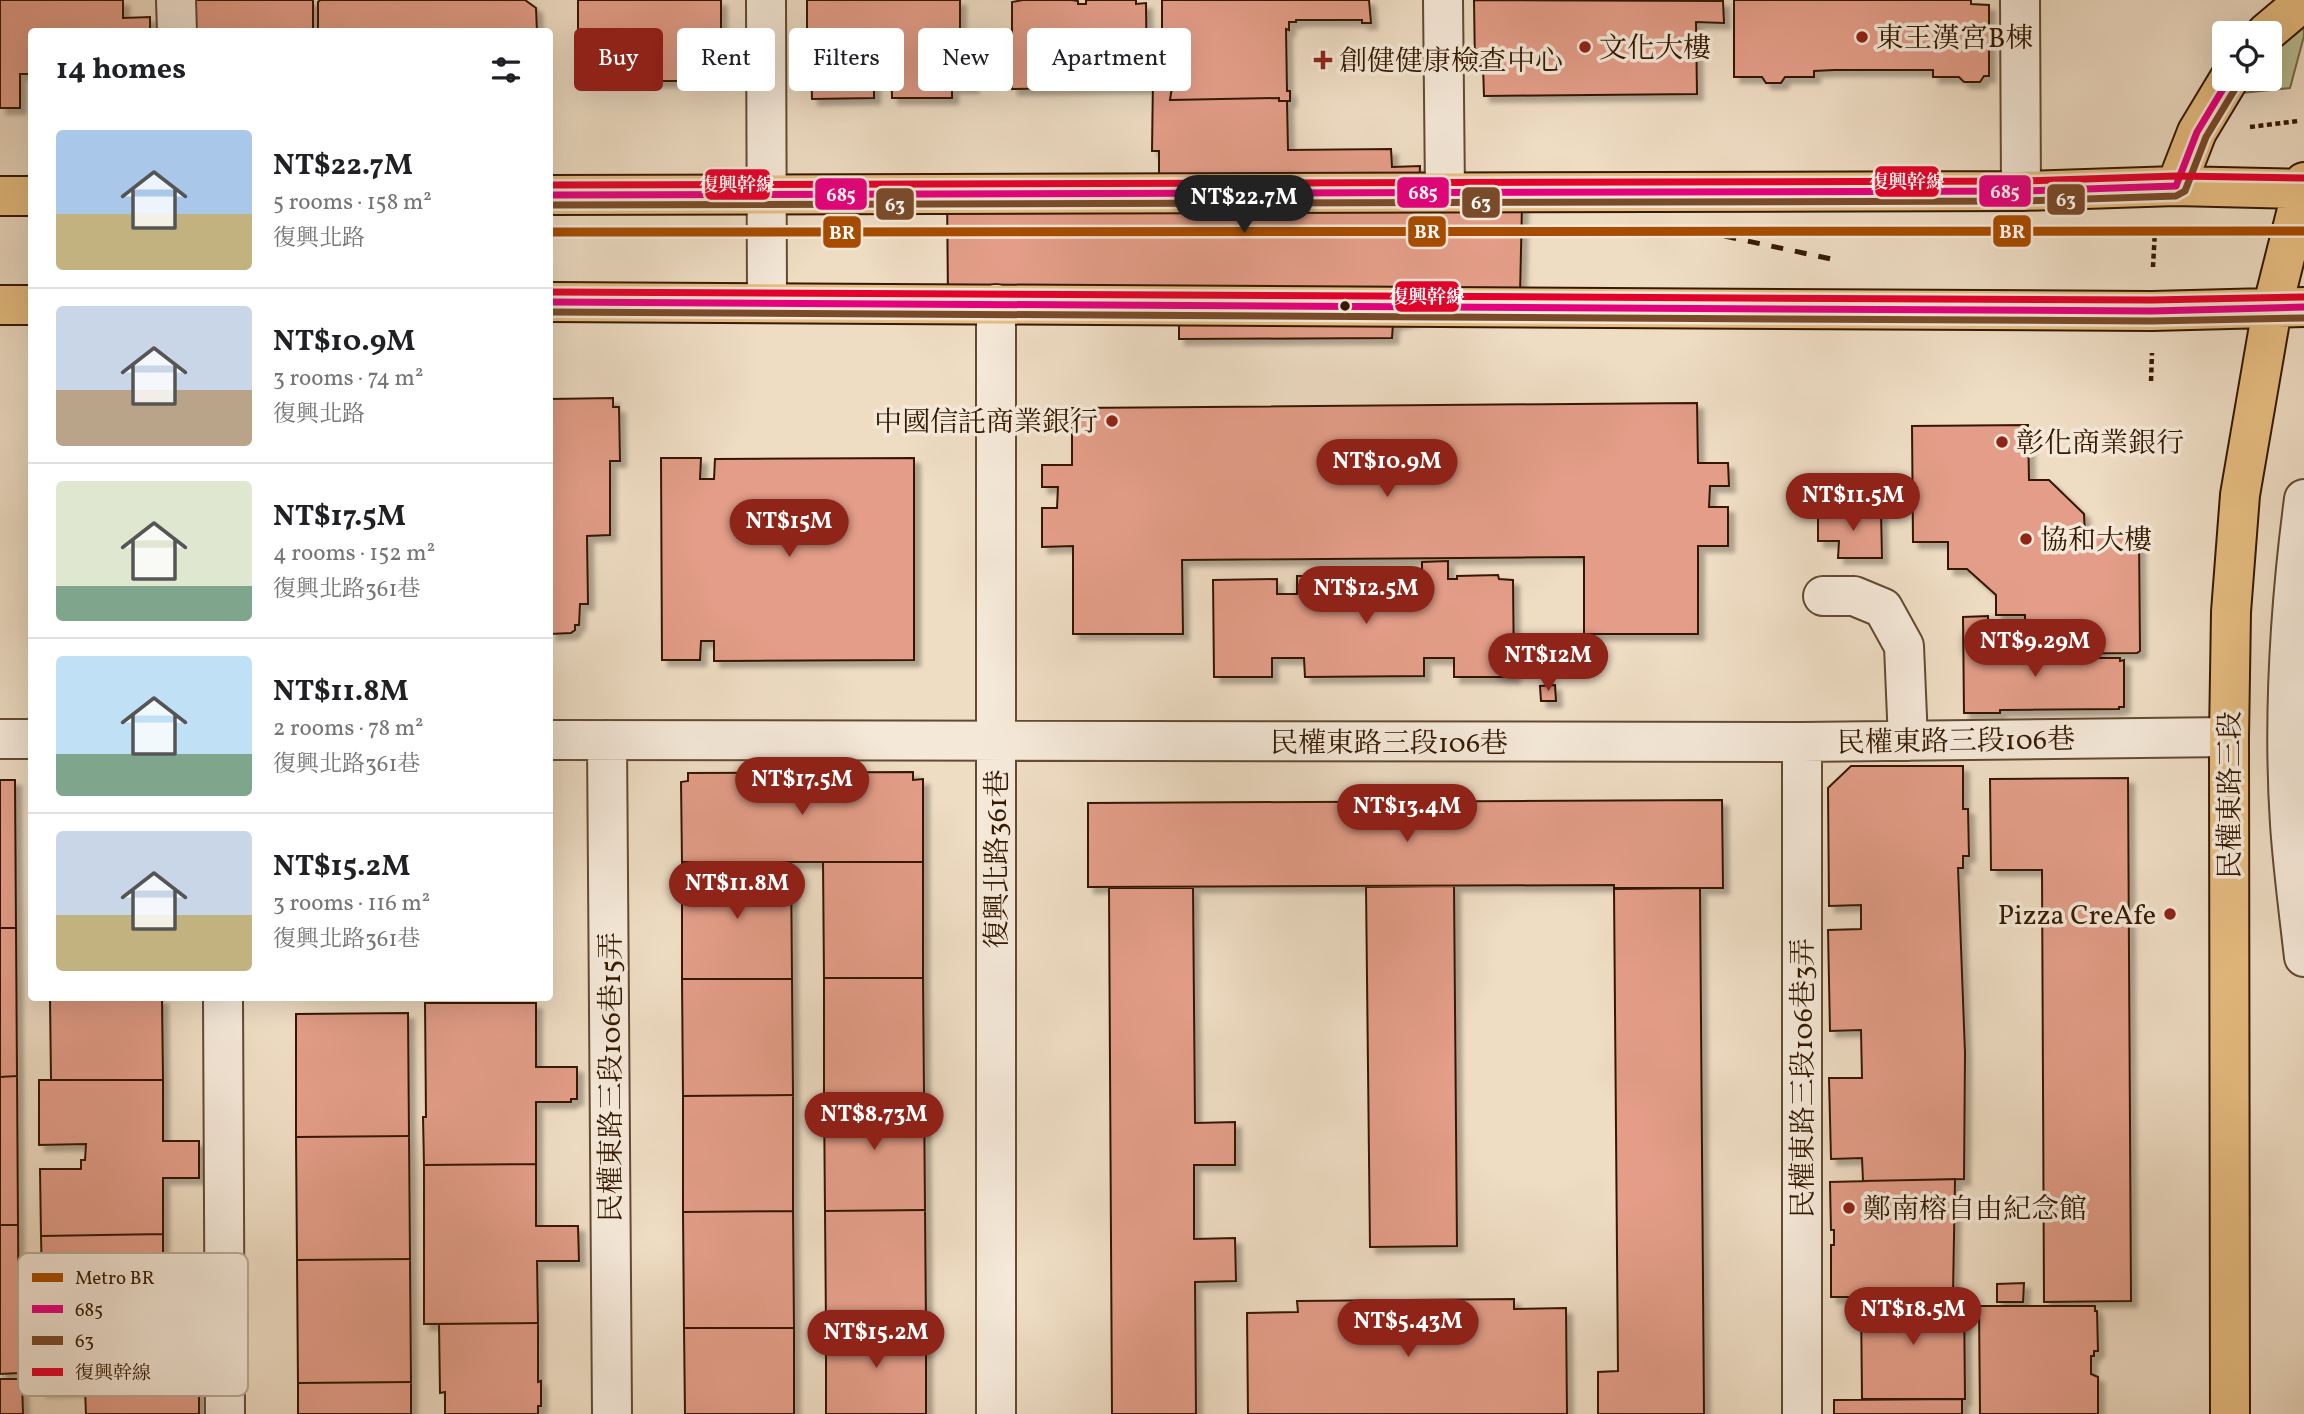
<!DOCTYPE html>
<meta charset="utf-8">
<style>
:root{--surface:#fff;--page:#f2f2f2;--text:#202124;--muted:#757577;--line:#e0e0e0;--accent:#8f2418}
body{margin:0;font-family:Vollkorn,"Noto Serif TC",serif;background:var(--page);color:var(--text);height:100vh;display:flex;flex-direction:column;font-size:26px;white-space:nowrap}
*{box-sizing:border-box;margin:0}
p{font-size:23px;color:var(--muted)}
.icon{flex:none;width:38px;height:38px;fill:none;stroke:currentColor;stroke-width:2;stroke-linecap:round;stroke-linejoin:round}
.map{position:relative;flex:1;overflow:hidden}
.sheet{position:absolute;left:28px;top:28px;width:525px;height:973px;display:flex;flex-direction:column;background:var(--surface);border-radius:7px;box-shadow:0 7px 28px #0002}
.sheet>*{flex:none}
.banner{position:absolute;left:574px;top:28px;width:665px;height:63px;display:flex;gap:14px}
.controls{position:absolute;left:2212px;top:21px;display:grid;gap:14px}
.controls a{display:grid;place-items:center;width:70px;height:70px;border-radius:7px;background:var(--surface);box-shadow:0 7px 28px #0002;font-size:35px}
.price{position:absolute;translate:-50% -60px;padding:0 16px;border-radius:24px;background:var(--accent);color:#fff;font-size:23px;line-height:46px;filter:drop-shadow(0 2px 4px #0008)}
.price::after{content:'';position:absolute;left:50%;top:42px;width:21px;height:16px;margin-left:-10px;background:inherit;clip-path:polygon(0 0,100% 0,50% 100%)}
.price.on{background:#222;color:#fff}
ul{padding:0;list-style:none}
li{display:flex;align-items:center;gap:21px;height:175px;padding:0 28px}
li+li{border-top:2px solid var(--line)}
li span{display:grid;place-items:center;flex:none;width:196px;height:140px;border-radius:7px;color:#555}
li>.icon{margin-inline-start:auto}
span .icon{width:84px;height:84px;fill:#fffc;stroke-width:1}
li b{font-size:30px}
h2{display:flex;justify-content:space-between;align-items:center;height:84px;padding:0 28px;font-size:30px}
.tag{padding:0 24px;border-radius:7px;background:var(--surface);box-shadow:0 7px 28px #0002;font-size:24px;line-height:63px}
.tag.on{background:var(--accent);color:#fff}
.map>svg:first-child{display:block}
</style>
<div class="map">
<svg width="2304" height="1414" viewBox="0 0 2304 1414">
<defs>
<filter id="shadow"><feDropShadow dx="6" dy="6" stdDeviation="2" flood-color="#0004"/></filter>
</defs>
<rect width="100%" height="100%" fill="#eedcc3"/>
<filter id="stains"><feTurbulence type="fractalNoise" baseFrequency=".00286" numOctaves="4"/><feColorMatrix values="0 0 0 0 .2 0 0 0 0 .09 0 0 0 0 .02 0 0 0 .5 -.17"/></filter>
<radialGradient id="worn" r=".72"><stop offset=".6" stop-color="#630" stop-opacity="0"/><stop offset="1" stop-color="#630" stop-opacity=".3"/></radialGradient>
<!-- green -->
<path fill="#bbbf92" stroke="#786c49" stroke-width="2" d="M 2304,26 L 2304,36 L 2290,88 L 2241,93 L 2248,79 L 2270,79 L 2270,49 Z"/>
<!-- building -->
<path fill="#e39d88" stroke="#351900" stroke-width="2" filter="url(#shadow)" d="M 0,0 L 123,0 L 123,18 L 150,17 L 150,32 L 32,32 L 32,74 L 20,74 L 20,108 L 0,108 Z
M 196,0 L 313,0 L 313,32 L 196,32 Z
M 320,0 L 525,0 L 536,8 L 537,32 L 318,32 L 318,2 Z
M 578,0 L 721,0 L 721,81 L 578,81 Z
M 807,0 L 960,0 L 960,38 L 972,39 L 973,87 L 952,87 L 952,98 L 892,98 L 891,35 L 874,35 L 874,98 L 812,99 L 811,58 L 807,58 Z
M 1023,0 L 1072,0 L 1078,1 L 1078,4 L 1086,4 L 1086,0 L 1136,0 L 1136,4 L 1146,3 L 1147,87 L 1012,89 L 1012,2 Z
M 1162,0 L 1369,0 L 1371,23 L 1362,23 L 1362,20 L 1296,20 L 1296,22 L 1289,22 L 1289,30 L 1286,29 L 1287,91 L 1290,91 L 1290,101 L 1279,101 L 1279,98 L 1170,100 L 1172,87 L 1162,86 Z
M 1474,0 L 1723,1 L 1724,23 L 1696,22 L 1697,94 L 1484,96 L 1483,66 L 1475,66 Z
M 1734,0 L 1971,0 L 1971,4 L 1989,5 L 1989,76 L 1984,76 L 1980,82 L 1964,82 L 1959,77 L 1933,77 L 1933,70 L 1834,70 L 1814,71 L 1814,77 L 1785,77 L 1781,83 L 1766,83 L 1762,77 L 1734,77 Z
M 1153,78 L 1162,78 L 1162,86 L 1172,87 L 1170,100 L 1279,98 L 1279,101 L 1287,101 L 1288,150 L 1391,149 L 1392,167 L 1420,166 L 1419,190 L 1522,205 L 1520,295 L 1393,324 L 1392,338 L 1179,339 L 1179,298 L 948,300 L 947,191 L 1159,189 L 1159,151 L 1152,151 Z
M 613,398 L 613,407 L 619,407 L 620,461 L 610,461 L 610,535 L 587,536 L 588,604 L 580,604 L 579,625 L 575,625 L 575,630 L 571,633 L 550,634 L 550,399 Z
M 1697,403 L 1698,463 L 1728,463 L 1729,486 L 1710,486 L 1709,507 L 1728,507 L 1728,546 L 1698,546 L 1698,634 L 1584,634 L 1584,557 L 1182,560 L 1183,634 L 1073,634 L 1073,546 L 1042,547 L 1042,508 L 1057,508 L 1058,487 L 1042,487 L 1042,465 L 1072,465 L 1072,408 Z
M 2028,425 L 2029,480 L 2049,480 L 2084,514 L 2085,537 L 2139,536 L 2140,651 L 2137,653 L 2025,654 L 2025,615 L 1996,615 L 1996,595 L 1967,569 L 1948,569 L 1948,542 L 1913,542 L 1912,426 Z
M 661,458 L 701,458 L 700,479 L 714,479 L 715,459 L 914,458 L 914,660 L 714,661 L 714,641 L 701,641 L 700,660 L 662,660 Z
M 1818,511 L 1881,511 L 1882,558 L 1838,558 L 1839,541 L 1818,541 Z
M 1448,561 L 1448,579 L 1457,579 L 1457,576 L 1498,575 L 1499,579 L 1513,580 L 1514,677 L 1454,677 L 1454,658 L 1424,658 L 1424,676 L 1305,677 L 1304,658 L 1272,658 L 1272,677 L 1214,677 L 1213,580 L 1277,579 L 1277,594 L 1297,594 L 1297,576 L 1311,576 L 1311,579 L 1353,579 L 1353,591 L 1379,590 L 1380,576 L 1395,576 L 1395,579 L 1422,579 L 1422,562 Z
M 1988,616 L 1989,658 L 2120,658 L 2120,661 L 2124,660 L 2124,707 L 2119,707 L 2119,709 L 2000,710 L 2000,713 L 1964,713 L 1963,617 Z
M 1555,685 L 1556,701 L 1541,701 L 1540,686 Z
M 1851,766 L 1963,766 L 1963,809 L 1968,809 L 1969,856 L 1963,856 L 1963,868 L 1958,868 L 1965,1053 L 1964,1179 L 1863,1181 L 1862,1158 L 1831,1159 L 1829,1078 L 1862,1078 L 1861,1030 L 1830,1031 L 1828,930 L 1861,929 L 1861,905 L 1829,906 L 1828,788 Z
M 913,772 L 913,780 L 923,779 L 923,862 L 682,862 L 681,782 L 688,781 L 688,773 Z
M 2128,778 L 2131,1301 L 2044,1302 L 2042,870 L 1991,870 L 1990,779 Z
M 0,780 L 15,780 L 16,928 L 0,928 Z
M 1722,800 L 1723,888 L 1614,888 L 1614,885 L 1088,887 L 1088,803 Z
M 682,862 L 791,862 L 792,979 L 682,979 Z
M 823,862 L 923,862 L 923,978 L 824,978 Z
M 1454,886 L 1457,1246 L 1370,1247 L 1366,887 Z
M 1109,888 L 1193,888 L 1195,1123 L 1235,1122 L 1235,1165 L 1194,1165 L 1194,1239 L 1235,1238 L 1236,1281 L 1195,1282 L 1196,1414 L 1112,1414 Z
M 1700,888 L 1704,1414 L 1598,1414 L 1598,1372 L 1618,1371 L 1614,889 Z
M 0,928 L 16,928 L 17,1076 L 0,1077 Z
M 824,978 L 923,978 L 924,1094 L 824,1095 Z
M 682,979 L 792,979 L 793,1095 L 683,1096 Z
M 50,998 L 162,998 L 163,1080 L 51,1080 Z
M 425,1003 L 536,1003 L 536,1067 L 577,1067 L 577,1099 L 571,1099 L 571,1102 L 536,1102 L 536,1164 L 424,1165 L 423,1117 L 426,1117 Z
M 408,1013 L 409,1136 L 296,1137 L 296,1014 Z
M 17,1076 L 18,1225 L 0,1225 L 0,1077 Z
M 39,1080 L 163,1080 L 163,1141 L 199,1141 L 199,1178 L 163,1178 L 163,1234 L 41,1236 L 40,1169 L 81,1169 L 81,1160 L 85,1160 L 86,1144 L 39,1145 Z
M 924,1094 L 925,1210 L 825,1211 L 824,1095 Z
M 793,1095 L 793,1211 L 683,1212 L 683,1096 Z
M 409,1136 L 410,1259 L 297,1260 L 296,1137 Z
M 536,1164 L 536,1226 L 578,1226 L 579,1261 L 537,1261 L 538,1323 L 424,1324 L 424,1165 Z
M 1955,1179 L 1953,1294 L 1901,1295 L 1901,1297 L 1831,1297 L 1831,1245 L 1834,1245 L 1834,1230 L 1831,1230 L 1830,1182 Z
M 925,1210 L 926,1326 L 826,1327 L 825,1211 Z
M 793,1211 L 794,1328 L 684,1328 L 683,1212 Z
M 0,1225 L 18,1225 L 19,1373 L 0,1374 Z
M 163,1234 L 163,1276 L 199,1276 L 199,1311 L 162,1312 L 162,1352 L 41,1352 L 41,1310 L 85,1310 L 85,1278 L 42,1278 L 41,1236 Z
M 410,1259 L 411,1382 L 298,1383 L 297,1260 Z
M 2024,1283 L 2023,1302 L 1997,1302 L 1997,1284 Z
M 1964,1294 L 1965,1399 L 1862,1399 L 1861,1298 Z
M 1514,1299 L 1514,1309 L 1566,1308 L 1567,1414 L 1248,1414 L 1247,1313 L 1298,1312 L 1297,1301 Z
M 1979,1306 L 2095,1306 L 2095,1311 L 2097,1311 L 2098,1351 L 2094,1351 L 2094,1356 L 2091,1356 L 2091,1374 L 2098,1377 L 2098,1414 L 1980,1414 Z
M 538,1323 L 538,1382 L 541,1381 L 541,1406 L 538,1406 L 538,1414 L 445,1414 L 445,1392 L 440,1393 L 439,1324 Z
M 926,1326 L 926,1414 L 826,1414 L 826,1327 Z
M 684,1328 L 794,1328 L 794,1414 L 685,1414 Z
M 41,1352 L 162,1352 L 163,1389 L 199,1389 L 199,1414 L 86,1414 L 85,1390 L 41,1391 Z
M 0,1379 L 22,1379 L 23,1414 L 0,1414 Z
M 411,1382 L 411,1414 L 298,1414 L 298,1383 Z
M 1962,1399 L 1962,1414 L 1834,1414 L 1834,1400 Z"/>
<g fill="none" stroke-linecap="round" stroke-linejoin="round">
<defs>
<path id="minor" d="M 176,0 L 177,32
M 766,0 L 767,302
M 1443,0 L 1445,192
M 2020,0 L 2021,191
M 2304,499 C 2290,606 2283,717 2290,824 C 2293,869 2299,913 2304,957
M 1823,596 L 1854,596 L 1883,608 L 1904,646 L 1908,741
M 0,739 L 32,739
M 550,740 L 1802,742 L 2229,737
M 607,740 L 612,1414
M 223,998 L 225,1414
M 996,1414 L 996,304
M 1802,1414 L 1802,742"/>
<path id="major" d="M 2266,33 L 2304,1
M 2176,186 L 2197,132 L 2229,79
M 550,195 L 2021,191 L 2176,186 L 2304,189
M 0,196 L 32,196
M 550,302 L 2152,311 L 2304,307
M 0,305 L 32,305
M 2230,1414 L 2229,737 L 2231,612 L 2240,495 L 2272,309 L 2304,182"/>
</defs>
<!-- minor casing -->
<use href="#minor" stroke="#634a31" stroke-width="42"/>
<!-- major casing -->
<use href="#major" stroke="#351900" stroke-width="42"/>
<!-- path -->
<path stroke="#351900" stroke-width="4.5" stroke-dasharray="5 3.5" stroke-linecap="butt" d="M 2250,127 L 2298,121
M 2153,267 L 2155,230
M 2151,381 L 2152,353"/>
<!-- minor -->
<use href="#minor" stroke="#f4e8d8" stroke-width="38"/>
<!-- major -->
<use href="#major" stroke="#e7be82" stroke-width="38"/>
<!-- rail -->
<path stroke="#351900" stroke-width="5" stroke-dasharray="12 12" stroke-linecap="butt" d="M 1701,231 L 1836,260"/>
<defs>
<path id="bus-1" d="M 550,195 L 2021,191 L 2176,186 L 2197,132 L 2229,79
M 550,302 L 2152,311 L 2304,307"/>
<path id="bus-2" d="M 550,205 L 2021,201 L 2176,196 L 2185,191 L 2206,137 L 2238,84
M 550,312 L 2152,321 L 2304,318"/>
<path id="bus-3" d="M 550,185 L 2021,181 L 2176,176 L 2304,178
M 550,292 L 2152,300 L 2304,297"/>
</defs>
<!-- bus-1 casing -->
<use href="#bus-1" stroke="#f4e8d8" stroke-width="12"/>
<!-- bus-2 casing -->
<use href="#bus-2" stroke="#f4e8d8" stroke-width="12"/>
<!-- bus-3 casing -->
<use href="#bus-3" stroke="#f4e8d8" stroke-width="12"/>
<!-- bus-1 -->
<use href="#bus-1" stroke="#e5007d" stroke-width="7"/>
<!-- bus-2 -->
<use href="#bus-2" stroke="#7a4b2a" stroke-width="7"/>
<!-- bus-3 -->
<use href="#bus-3" stroke="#e4002b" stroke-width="7"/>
<defs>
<path id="metro-1" d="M 550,232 L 2304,231"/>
</defs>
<!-- metro-1 casing -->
<use href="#metro-1" stroke="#f4e8d8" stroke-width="14"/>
<!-- metro-1 -->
<use href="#metro-1" stroke="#a74c00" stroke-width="9"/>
</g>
<!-- markers -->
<g fill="#8f2418" stroke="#f4e8d8" stroke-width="2.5">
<circle cx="1862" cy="37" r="7"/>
<circle cx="1585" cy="47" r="7"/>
<path d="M1319.5 49.5h7v7h7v7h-7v7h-7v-7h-7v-7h7z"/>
<circle cx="1112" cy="421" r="7"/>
<circle cx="2002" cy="442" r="7"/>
<circle cx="2026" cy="539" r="7"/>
<circle cx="2170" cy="914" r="7"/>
<circle cx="1849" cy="1208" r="7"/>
</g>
<circle fill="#351900" stroke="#f4e8d8" stroke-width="2.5" cx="1345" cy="306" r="6"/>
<g text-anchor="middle" stroke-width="7" stroke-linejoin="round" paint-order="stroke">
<!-- poi labels -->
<g font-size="28" fill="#351900" stroke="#f4e8d8" text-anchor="start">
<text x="1876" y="47">東王漢宮B棟</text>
<text x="1599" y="57">文化大樓</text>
<text x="1339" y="70">創健健康檢查中心</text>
<text x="1098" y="431" text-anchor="end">中國信託商業銀行</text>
<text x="2016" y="452">彰化商業銀行</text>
<text x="2040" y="549">協和大樓</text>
<text x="2156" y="924" text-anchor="end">Pizza CreAfe</text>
<text x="1863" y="1218">鄭南榕自由紀念館</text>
</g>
<!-- street labels -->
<g font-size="28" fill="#351900" stroke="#f4e8d8">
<text transform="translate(1956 740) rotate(-1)" y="10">民權東路三段106巷</text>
<text x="1389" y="752">民權東路三段106巷</text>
<text transform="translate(2229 795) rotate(-90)" y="10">民權東路三段</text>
<text transform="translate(996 859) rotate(-90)" y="10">復興北路361巷</text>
<text transform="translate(610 1077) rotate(-90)" y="10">民權東路三段106巷15弄</text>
<text transform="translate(1802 1078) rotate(-90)" y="10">民權東路三段106巷3弄</text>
</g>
</g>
<!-- legend -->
<rect x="18" y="1253" width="230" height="143" rx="10" fill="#f4e8d8" stroke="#bbaa97" stroke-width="2"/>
<rect x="32" y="1273" width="31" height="9" fill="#a74c00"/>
<rect x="32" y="1305" width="31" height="8" fill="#e5007d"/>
<rect x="32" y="1336" width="31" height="9" fill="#7a4b2a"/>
<rect x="32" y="1368" width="31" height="8" fill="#e4002b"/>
<g font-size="19" fill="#351900">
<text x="75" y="1284">Metro BR</text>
<text x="75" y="1316">685</text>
<text x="75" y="1347">63</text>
<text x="75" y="1379">復興幹線</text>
</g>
<g stroke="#f4e8d8" stroke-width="2.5">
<rect x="1874" y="165" width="66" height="33" rx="7" fill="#e4002b"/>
<rect x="704" y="168" width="67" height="33" rx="7" fill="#e4002b"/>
<rect x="1978" y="174" width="54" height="34" rx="7" fill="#e5007d"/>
<rect x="1396" y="176" width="54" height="33" rx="7" fill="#e5007d"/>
<rect x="814" y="177" width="54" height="34" rx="7" fill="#e5007d"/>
<rect x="2046" y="183" width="40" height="33" rx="7" fill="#7a4b2a"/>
<rect x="1461" y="186" width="40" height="33" rx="7" fill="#7a4b2a"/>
<rect x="875" y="187" width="40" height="34" rx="7" fill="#7a4b2a"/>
<rect x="1992" y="214" width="40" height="34" rx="7" fill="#a74c00"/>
<rect x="1407" y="215" width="40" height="33" rx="7" fill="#a74c00"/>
<rect x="822" y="215" width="40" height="34" rx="7" fill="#a74c00"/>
<rect x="1394" y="280" width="66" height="33" rx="7" fill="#e4002b"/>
</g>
<g font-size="19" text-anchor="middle" font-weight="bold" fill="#fff">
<text x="1907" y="188">復興幹線</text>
<text x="737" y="191">復興幹線</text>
<text x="2005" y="198">685</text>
<text x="1423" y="199">685</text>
<text x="841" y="201">685</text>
<text x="2066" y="206">63</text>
<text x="1481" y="209">63</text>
<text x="895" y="211">63</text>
<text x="2012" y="238">BR</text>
<text x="1427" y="238">BR</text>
<text x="842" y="239">BR</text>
<text x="1427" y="303">復興幹線</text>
</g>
<rect width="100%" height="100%" filter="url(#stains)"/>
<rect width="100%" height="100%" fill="url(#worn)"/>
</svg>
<div class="controls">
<a><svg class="icon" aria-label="locate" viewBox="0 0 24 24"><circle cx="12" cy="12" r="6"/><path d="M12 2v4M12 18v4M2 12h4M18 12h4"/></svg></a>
</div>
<b class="price on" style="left:1244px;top:235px">NT$22.7M</b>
<b class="price" style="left:1387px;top:499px">NT$10.9M</b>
<b class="price" style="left:1853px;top:533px">NT$11.5M</b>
<b class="price" style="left:789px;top:559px">NT$15M</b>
<b class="price" style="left:1366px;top:626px">NT$12.5M</b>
<b class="price" style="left:2035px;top:679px">NT$9.29M</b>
<b class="price" style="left:1548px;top:693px">NT$12M</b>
<b class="price" style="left:802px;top:817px">NT$17.5M</b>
<b class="price" style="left:1407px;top:844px">NT$13.4M</b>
<b class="price" style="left:737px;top:921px">NT$11.8M</b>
<b class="price" style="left:874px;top:1152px">NT$8.73M</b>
<b class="price" style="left:1913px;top:1347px">NT$18.5M</b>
<b class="price" style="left:1408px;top:1359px">NT$5.43M</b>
<b class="price" style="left:876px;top:1370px">NT$15.2M</b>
<div class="banner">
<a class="tag on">Buy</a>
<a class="tag">Rent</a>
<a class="tag">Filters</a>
<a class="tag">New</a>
<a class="tag">Apartment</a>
</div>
<section class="sheet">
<h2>14 homes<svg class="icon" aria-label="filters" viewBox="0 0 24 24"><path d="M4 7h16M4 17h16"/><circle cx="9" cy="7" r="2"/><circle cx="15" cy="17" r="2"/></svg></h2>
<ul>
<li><span style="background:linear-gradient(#a9c7e8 60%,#c2b280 0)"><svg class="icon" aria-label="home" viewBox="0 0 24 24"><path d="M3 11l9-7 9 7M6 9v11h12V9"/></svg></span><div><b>NT$22.7M</b><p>5 rooms · 158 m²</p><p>復興北路</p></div></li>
<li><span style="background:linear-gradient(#c9d6e8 60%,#b9a48a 0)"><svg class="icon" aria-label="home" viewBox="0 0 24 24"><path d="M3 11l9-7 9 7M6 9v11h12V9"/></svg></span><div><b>NT$10.9M</b><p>3 rooms · 74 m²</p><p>復興北路</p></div></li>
<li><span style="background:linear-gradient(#dfe7d0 75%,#7fa58c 0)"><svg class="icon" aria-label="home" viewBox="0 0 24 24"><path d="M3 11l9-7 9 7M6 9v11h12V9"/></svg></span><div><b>NT$17.5M</b><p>4 rooms · 152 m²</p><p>復興北路361巷</p></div></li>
<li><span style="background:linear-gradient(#bfe0f5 70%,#7fa58c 0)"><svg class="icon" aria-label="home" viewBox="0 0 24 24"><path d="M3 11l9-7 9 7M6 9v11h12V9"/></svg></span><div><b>NT$11.8M</b><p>2 rooms · 78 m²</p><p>復興北路361巷</p></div></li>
<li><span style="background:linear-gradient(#c9d6e8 60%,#c2b280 0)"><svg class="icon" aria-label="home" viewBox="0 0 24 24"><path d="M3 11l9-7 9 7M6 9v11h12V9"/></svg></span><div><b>NT$15.2M</b><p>3 rooms · 116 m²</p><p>復興北路361巷</p></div></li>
</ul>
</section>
</div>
